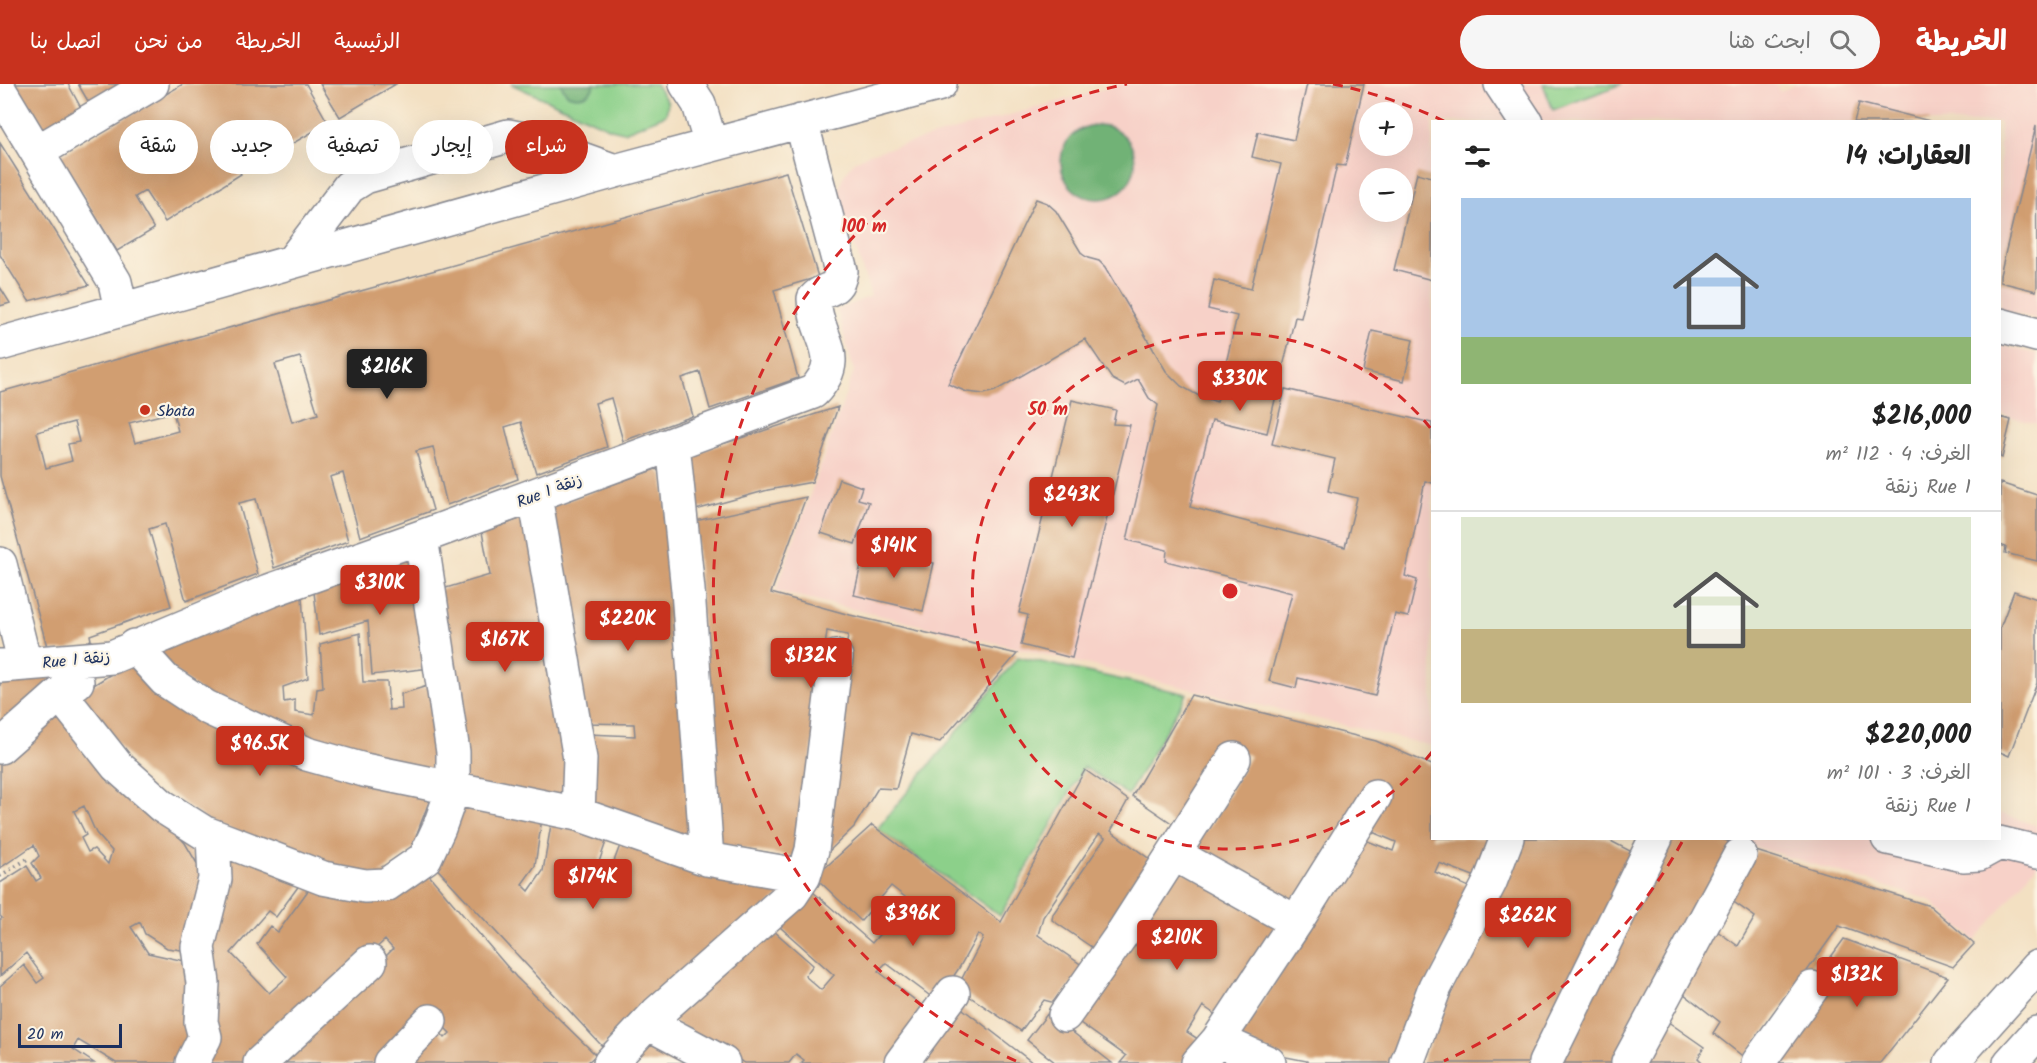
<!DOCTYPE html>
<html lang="ar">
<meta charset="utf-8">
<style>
:root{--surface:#fff;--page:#f6f6f6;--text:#222;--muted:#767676;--line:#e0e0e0;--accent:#c8321e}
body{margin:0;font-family:Kalam,"Playpen Sans Arabic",sans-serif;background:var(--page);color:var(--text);direction:rtl;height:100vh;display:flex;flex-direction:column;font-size:22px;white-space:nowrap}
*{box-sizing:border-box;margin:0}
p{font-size:20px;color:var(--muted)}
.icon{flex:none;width:33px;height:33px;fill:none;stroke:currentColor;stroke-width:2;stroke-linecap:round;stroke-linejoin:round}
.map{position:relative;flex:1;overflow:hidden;direction:ltr}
.details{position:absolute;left:1431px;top:36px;width:570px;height:720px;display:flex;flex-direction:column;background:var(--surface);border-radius:0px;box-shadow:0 6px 24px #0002;direction:rtl}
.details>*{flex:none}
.top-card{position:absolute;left:18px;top:36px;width:570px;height:54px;direction:rtl;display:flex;gap:12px}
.controls{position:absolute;left:1359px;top:18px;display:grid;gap:12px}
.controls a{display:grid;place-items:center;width:54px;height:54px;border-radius:50%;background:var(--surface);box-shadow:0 6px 24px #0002;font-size:30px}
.scale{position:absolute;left:18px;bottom:15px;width:104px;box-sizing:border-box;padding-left:6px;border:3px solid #1b2f5e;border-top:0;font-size:16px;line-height:21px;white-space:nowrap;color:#1b2f5e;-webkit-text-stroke:4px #fcf5e5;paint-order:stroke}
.price{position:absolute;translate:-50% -51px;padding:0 14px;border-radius:6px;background:var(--accent);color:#fff;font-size:20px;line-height:39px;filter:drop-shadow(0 2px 3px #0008)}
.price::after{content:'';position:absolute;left:50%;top:36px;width:18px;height:14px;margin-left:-9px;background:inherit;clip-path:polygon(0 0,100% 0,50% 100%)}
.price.on{background:#222;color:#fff}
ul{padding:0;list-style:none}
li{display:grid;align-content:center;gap:12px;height:318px;padding:0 30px}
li+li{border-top:2px solid var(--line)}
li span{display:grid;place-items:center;height:186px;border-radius:0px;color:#555}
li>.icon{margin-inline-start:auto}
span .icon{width:108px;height:108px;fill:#fffc;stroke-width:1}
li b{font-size:26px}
h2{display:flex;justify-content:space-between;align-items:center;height:72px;padding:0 30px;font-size:26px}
.chip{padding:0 21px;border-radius:27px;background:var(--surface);box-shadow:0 6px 24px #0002;font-size:21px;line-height:54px}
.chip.on{background:var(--accent);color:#fff}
header{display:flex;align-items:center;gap:36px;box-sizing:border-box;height:84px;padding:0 30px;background:var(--accent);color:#fff}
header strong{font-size:28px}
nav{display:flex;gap:33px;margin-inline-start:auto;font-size:21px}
.search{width:420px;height:54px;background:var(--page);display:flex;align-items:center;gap:15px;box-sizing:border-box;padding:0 21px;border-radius:33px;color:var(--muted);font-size:22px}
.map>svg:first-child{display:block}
</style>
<header>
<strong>الخريطة</strong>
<div class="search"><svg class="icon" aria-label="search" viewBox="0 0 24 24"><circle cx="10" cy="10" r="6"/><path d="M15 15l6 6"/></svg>ابحث هنا</div>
<nav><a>الرئيسية</a><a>الخريطة</a><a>من نحن</a><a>اتصل بنا</a></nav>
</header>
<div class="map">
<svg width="2037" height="979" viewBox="0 0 2037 979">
<rect width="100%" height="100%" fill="#fcf5e5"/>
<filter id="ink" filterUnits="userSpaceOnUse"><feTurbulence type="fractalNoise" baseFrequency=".0167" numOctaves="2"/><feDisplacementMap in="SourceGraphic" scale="12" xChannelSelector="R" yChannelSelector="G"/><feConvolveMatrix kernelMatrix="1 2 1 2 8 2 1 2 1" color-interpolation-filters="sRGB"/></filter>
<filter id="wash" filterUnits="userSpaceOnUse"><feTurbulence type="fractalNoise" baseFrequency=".008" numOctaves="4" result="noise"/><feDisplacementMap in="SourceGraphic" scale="24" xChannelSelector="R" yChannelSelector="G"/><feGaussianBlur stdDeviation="1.35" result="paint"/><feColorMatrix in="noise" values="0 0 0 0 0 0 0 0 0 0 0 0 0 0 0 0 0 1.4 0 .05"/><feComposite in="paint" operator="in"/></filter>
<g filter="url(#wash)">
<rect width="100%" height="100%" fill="#f3e0c2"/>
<!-- built -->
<path fill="#f7d1c8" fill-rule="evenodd" d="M 1122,0 L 1777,0 L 1780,8 L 1796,0 L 2037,0 L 2037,235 L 2000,226 L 2000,38 L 1432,38 L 1432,662 L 776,507 L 854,287 L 837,226 L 871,212 L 842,122 L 839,107 L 844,91 L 854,78 L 869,70 ZM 1370,28 L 1402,28 L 1402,62 L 1370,62 ZM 1370,94 L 1402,94 L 1402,128 L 1370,128 Z
M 2000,261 L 2037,270 L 2037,340 L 2000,330 Z
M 2000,729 L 2037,742 L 2037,781 L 1975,857 L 1930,816 L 1730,755 L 2000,754 Z"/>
<!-- green -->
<path fill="#8cd08a" stroke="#548074" stroke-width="1.5" d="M 511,0 L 656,0 L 668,19 L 666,31 L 624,48 L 611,45 Z
M 1543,0 L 1622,0 L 1553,26 Z
M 1018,573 L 1187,610 L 1128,711 L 1084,683 L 1000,832 L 877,745 Z"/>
<!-- forest -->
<path fill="#71b276" stroke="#46706a" stroke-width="1.5" d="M 560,0 L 595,0 C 590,12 580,15 568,11 Z
M1061 78a37 37 0 1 1 74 0a37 37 0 1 1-74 0Z"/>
<g id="blocks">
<!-- building -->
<path fill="#d19e71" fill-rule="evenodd" d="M 13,0 L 68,0 L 81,24 L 42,48 Z
M 78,0 L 121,0 L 89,19 Z
M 183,0 L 306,0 L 328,39 L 252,83 L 235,53 L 223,59 L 241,90 L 165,138 L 145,107 L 135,113 L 154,145 L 117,167 L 59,73 Z
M 320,0 L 396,0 L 340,33 Z
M 1307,0 L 1364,0 L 1345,82 L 1337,81 L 1301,234 L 1295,233 L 1267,349 L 1212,336 L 1190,423 L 1345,463 L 1357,414 L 1328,407 L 1335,375 L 1272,360 L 1285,305 L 1432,339 L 1432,399 L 1425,397 L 1405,492 L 1417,496 L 1408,533 L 1395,530 L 1375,612 L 1298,594 L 1296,604 L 1269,597 L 1292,509 L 1166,477 L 1167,466 L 1127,456 L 1158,321 L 1149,314 L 1138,295 L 1125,302 L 1112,295 L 1085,255 L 995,307 L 984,310 L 967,308 L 948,300 L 1036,115 L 1047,119 L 1056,127 L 1082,170 L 1088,174 L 1099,177 L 1105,183 L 1166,287 L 1181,302 L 1199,312 L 1217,318 L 1237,232 L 1208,225 L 1214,196 L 1251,205 L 1281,80 L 1252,73 L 1258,48 L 1294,56 Z
M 1859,19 L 1930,37 L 1930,38 L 1854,38 Z
M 2036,42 L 2037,203 L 2036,207 L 2000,198 L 2000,191 Z
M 0,59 L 89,201 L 29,217 L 0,171 Z
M 786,88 L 818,193 L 774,206 L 798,294 L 710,325 L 700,288 L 682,294 L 693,332 L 623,357 L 611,314 L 595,319 L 607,363 L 536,389 L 521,338 L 505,343 L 518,395 L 447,421 L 433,363 L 416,367 L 433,426 L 360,453 L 343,389 L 330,393 L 348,457 L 274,484 L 256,415 L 239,419 L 258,490 L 186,517 L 165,440 L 149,445 L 171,522 L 90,551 L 91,556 L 65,566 L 48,566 L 0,392 L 0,308 ZM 300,273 L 318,330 L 292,338 L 275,280 ZM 173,328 L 178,347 L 135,359 L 129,339 ZM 74,338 L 79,358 L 68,360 L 72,377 L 46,384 L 37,348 Z
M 1417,89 L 1432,93 L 1432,196 L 1394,186 Z
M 0,203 L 10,219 L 0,222 Z
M 1372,247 L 1413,256 L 1404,297 L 1363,287 Z
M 1072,316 L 1116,326 L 1113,340 L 1130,341 L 1072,574 L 1021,561 L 1028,531 L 1019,529 Z
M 838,323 L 812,398 L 768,406 L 692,427 L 688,371 Z
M 2000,333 L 2011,336 L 2002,374 L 2000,373 Z
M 656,385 L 663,391 L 698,760 L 585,725 L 588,650 L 635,652 L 634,640 L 586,639 L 549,423 Z
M 839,395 L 862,403 L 858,415 L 869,418 L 855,460 L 821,449 Z
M 2000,399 L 2037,411 L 2037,477 L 2005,469 L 2006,463 L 2000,461 Z
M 806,413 L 771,509 L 850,531 L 1017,570 L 940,658 L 911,650 L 896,705 L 878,704 L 854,743 L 825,771 L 819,769 L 848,551 L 827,547 L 799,774 L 718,760 L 695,437 Z
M 529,432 L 567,681 L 565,718 L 462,699 L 439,506 L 490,491 L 482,448 Z
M 865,463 L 934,479 L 923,527 L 854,511 Z
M 411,473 L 430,584 L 372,591 L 368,537 L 319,551 L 314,508 Z
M 2014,507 L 2037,515 L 2037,599 L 2009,672 L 2000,668 L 2000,544 Z
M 302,513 L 308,594 L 283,603 L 284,618 L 295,616 L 295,628 L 314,631 L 317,605 L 323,604 L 320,560 L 360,549 L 363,598 L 387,598 L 389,626 L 402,625 L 401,610 L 434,600 L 445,695 L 362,679 L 207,613 L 149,566 Z
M 135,575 L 163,602 L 433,707 L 416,752 L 425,755 L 368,798 L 209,738 L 145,689 L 73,614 Z
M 48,588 L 54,605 L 0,648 L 0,599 Z
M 1191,611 L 1376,657 L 1432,681 L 1432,754 L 1493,754 L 1476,793 L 1439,779 L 1435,788 L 1471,804 L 1394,979 L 1307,979 L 1307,977 L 1276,971 L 1239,954 L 1365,756 L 1393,767 L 1396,758 L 1370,747 L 1290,825 L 1186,769 L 1212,739 L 1250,672 L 1229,661 L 1176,742 L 1132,712 Z
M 57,625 L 185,759 L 209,800 L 189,867 L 167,864 L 145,850 L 140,838 L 131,843 L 148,869 L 194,879 L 196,955 L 181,979 L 116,979 L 78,956 L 73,965 L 94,979 L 0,979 L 0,902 L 24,881 L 37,899 L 44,894 L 26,869 L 0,892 L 0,836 L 2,834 L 0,832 L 0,799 L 27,782 L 36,797 L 41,794 L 32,779 L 39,772 L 34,761 L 0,784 L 0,674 ZM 84,722 L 96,749 L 112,767 L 108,780 L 94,765 L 88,768 L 81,754 L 86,751 L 74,727 Z
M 1085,686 L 1128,716 L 1111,747 L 1155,779 L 1093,864 L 1052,836 L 1053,830 L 1105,754 L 1099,750 L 1043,833 L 1038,851 L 1086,884 L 1055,919 L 1044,916 L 1021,947 L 957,904 L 983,854 L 978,850 L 959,884 L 937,917 L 886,879 L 878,887 L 930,928 L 890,979 L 801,979 L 804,976 L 796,970 L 789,979 L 745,979 L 723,969 L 664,932 L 767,841 L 813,881 L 805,892 L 821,906 L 834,891 L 771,835 L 806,802 L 872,859 L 909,816 L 891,802 L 861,837 L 815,793 L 872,741 L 1001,838 Z
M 460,714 L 542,734 L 535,782 L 522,800 L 529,807 L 543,787 L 552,735 L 608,752 L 589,807 L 601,812 L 622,756 L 696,782 L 694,788 L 784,802 L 785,807 L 602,962 L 431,778 Z
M 1518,754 L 1605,754 L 1634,769 L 1531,979 L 1421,979 Z
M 1669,754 L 1719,754 L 1736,760 L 1614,979 L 1556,979 Z
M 1756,767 L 1930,822 L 1974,860 L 1953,883 L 1839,842 L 1745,974 L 1713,949 L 1720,938 L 1679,906 L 1713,844 L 1738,862 L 1755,833 L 1728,814 Z
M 231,768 L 303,796 L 276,833 L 268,827 L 231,869 L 269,909 L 287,893 L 257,860 L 270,842 L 278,848 L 312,801 L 422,783 L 516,893 L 596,971 L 587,979 L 400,979 L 435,943 L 445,954 L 450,949 L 429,928 L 378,979 L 279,979 L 393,865 L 385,856 L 249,979 L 200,979 L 208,935 L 205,857 Z
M 1178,784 L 1281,840 L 1219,933 L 1203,922 L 1187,948 L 1201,957 L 1181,979 L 1120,979 L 1126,972 L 1076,936 Z
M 1844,855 L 1948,893 L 1880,979 L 1769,979 L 1815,895 Z
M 955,919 L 1033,979 L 910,979 Z
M 1048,929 L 1112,979 L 1056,979 L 1027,956 Z
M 1664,935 L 1704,963 L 1698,974 L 1703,979 L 1639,979 Z
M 654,956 L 696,979 L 629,979 Z"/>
</g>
</g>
<g filter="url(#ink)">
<use href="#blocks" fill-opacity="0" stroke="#878890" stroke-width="1.5"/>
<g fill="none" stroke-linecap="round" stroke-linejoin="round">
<defs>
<path id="minor" d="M 686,0 L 699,20 L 711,61
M 1501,0 L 1526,38
M 0,7 L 115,198 L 121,226
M 37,68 L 152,0
M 292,178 L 349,103 L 365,93 L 508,52 L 529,56 L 615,87
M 2000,241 L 2037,251
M 0,260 L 615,87 L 940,0
M 673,360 L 688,506 L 707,775
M 535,412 L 580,675 L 578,730
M 0,480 L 25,580
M 134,562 L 165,596 L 206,623 L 307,670 L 364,686 L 578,730 L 707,775 L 804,792 L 812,766 L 836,573
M 0,582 L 112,573 L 269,507 L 421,453 L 813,308 C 848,272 815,255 814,215 C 826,201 837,211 841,187 L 801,37
M 60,610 L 117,682 L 162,722 L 203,748 L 323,794 L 365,802 L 386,801 L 425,774 L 439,744 L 453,705 L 453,668 L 421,453
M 0,663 L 60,610 L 77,598
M 1888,754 L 1963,771 L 1979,770 L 1999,759 L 2037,768
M 1174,770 L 1296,838
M 1065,931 L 1120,853 L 1234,675
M 648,939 L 723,979
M 1218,956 L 1269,979
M 192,979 L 205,953 L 201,938 L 203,899 L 198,863 L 215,795 L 213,752
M 260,979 L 370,878
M 390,979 L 430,937
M 610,979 L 657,929 L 792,810 L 804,792
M 901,979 L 953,909
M 1198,979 L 1218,956 L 1296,838 L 1375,712
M 1407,979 L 1435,903 L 1490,798 L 1507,754
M 1545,979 L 1656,754
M 1628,979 L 1740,771
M 1758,979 L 1812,904"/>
<path id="major" d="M 1951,979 L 2037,883
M 2010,979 L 2037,949"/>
</defs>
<!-- minor casing -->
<use href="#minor" stroke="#878890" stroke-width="36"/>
<!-- major casing -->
<use href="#major" stroke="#878890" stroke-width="36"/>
<!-- path -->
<path stroke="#878890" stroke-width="4" stroke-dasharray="1.5 4.5" stroke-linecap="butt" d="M 0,792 L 29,774"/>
<!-- minor -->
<use href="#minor" stroke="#fff" stroke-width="33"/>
<!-- major -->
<use href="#major" stroke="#fff" stroke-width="33"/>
</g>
</g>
<!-- distance rings -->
<g fill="none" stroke="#d62828" stroke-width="3" stroke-dasharray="10 8">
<path d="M1432 668A258 258 0 1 1 1432 346"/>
<path d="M1682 758A517 517 0 0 1 1444 977M1016 977A517 517 0 0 1 1127 0M1333 0A517 517 0 0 1 1444 37"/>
</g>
<!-- markers -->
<circle fill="#c8321e" stroke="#fcf5e5" stroke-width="2" cx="145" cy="326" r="6"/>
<g text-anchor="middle" stroke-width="4.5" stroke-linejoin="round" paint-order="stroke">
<!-- poi labels -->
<g font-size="16" fill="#1b2f5e" stroke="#fcf5e5" text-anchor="start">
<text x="157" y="332">Sbata</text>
</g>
<!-- street labels -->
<g font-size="16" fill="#1b2f5e" stroke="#fcf5e5">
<text transform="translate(549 406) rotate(-21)" y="6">Rue 1 زنقة</text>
<text transform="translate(76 575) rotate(-6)" y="6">Rue 1 زنقة</text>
</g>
</g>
<circle cx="1230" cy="507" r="9" fill="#d62828" stroke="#fcf5e5" stroke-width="3"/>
<g font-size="18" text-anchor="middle" font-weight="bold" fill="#d62828" stroke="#fcf5e5" stroke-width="4.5" stroke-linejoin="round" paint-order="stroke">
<text x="864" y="148">100 m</text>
<text x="1048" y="331">50 m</text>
</g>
</svg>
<div class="controls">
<a>+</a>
<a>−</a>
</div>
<div class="scale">20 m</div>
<b class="price on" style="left:387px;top:316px">$216K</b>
<b class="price" style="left:1240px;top:328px">$330K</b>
<b class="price" style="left:1072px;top:444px">$243K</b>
<b class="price" style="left:894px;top:495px">$141K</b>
<b class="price" style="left:380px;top:532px">$310K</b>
<b class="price" style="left:628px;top:568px">$220K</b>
<b class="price" style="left:505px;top:589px">$167K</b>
<b class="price" style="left:811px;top:605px">$132K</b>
<b class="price" style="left:260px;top:693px">$96.5K</b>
<b class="price" style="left:593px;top:826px">$174K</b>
<b class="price" style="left:913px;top:863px">$396K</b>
<b class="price" style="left:1528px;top:865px">$262K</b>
<b class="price" style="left:1177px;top:887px">$210K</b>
<b class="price" style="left:1857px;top:924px">$132K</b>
<div class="top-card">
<a class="chip on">شراء</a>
<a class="chip">إيجار</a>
<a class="chip">تصفية</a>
<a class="chip">جديد</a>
<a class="chip">شقة</a>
</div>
<section class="details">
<h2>العقارات: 14<svg class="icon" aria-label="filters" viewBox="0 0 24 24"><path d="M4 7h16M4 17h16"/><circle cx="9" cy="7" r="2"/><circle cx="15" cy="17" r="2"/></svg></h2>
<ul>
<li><span style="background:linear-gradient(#a9c7e8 75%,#8fb573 0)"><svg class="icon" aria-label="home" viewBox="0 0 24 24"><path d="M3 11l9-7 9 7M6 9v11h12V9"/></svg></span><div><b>$216,000</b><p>الغرف: 4 · 112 m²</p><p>Rue 1 زنقة</p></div></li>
<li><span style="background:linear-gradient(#dfe7d0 60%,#c2b280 0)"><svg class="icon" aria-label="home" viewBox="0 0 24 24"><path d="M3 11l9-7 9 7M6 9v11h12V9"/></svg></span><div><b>$220,000</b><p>الغرف: 3 · 101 m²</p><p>Rue 1 زنقة</p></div></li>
</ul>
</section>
</div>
